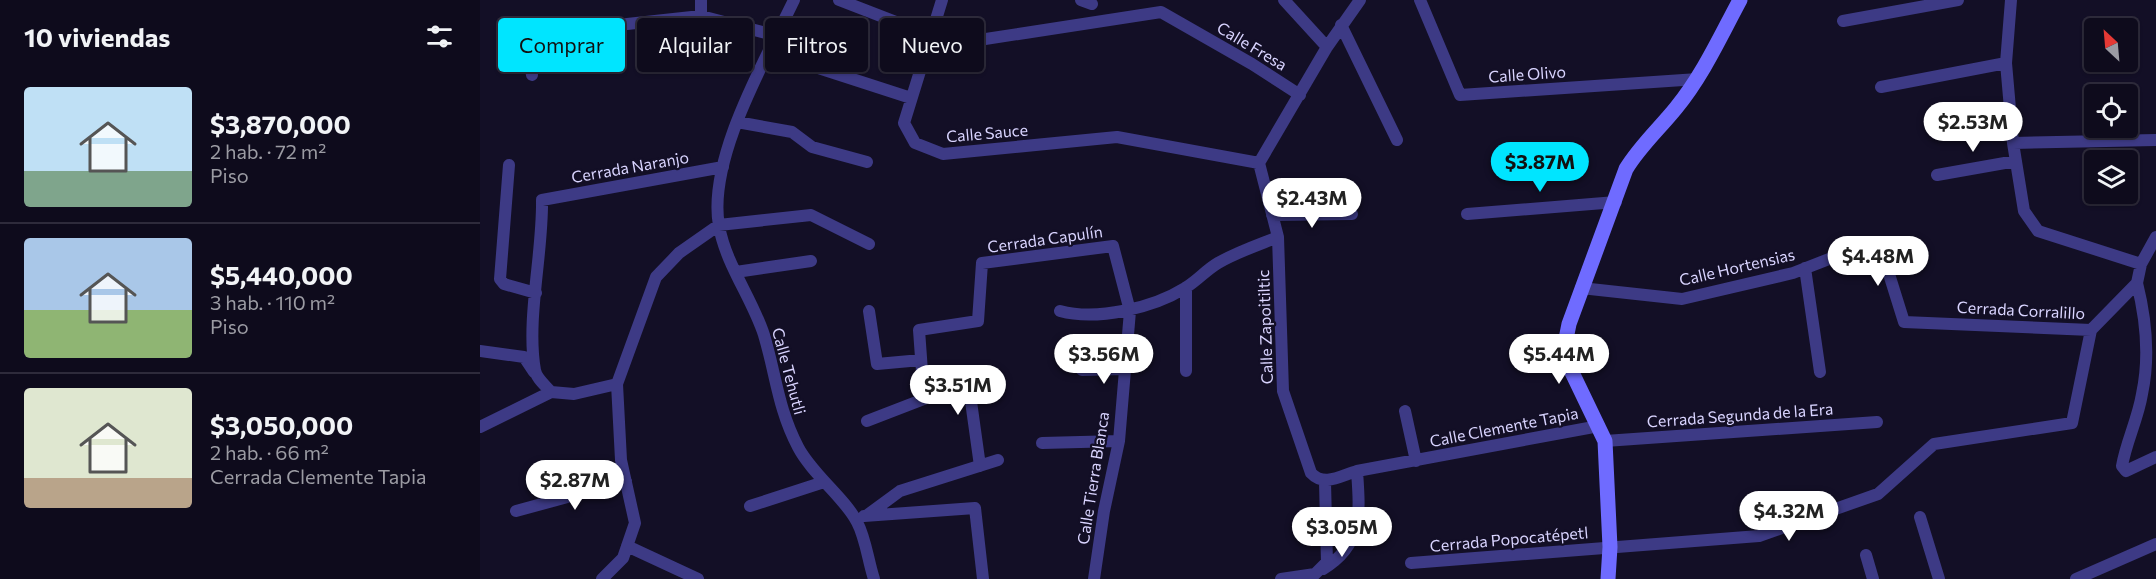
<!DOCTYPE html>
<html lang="es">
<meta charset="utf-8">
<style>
:root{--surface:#0e0b1c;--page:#171425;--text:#f1f3f6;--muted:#9b9ba3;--line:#2e2b3b;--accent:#00e5ff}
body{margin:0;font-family:Commissioner,sans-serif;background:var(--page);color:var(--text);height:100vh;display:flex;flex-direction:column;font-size:22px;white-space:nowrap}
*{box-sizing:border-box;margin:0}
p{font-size:20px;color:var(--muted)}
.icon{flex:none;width:33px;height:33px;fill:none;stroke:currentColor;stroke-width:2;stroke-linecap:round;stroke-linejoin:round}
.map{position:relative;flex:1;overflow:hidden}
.drawer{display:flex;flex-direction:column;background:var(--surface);width:480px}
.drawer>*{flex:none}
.top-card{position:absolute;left:18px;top:18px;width:570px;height:54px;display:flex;gap:12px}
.needle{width:39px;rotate:334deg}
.buttons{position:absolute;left:1604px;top:18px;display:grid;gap:12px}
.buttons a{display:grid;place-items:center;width:54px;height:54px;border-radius:6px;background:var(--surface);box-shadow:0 2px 4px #0004,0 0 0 2px var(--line);font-size:30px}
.price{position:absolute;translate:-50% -51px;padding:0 14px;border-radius:21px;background:#fff;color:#222;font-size:20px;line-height:39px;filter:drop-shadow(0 2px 3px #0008)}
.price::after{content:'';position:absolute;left:50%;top:36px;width:18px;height:14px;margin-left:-9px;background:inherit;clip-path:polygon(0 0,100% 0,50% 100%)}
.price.on{background:var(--accent);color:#111}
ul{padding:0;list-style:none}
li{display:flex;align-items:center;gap:18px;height:150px;padding:0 24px}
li+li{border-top:2px solid var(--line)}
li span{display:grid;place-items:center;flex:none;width:168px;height:120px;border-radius:6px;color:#555}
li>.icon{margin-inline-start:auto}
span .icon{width:72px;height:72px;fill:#fffc;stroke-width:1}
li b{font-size:26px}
h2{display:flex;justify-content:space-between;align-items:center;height:72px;padding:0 24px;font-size:26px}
.pill{padding:0 21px;border-radius:6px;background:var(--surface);box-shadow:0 2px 4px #0004,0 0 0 2px var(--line);font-size:21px;line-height:54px}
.pill.on{background:var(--accent);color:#111}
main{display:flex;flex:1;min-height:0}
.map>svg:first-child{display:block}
</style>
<main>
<section class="drawer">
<h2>10 viviendas<svg class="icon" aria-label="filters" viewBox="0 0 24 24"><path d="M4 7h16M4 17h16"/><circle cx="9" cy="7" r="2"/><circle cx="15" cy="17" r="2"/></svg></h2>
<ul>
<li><span style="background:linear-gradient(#bfe0f5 70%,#7fa58c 0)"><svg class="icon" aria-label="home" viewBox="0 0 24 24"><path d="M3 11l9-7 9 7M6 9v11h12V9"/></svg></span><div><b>$3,870,000</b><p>2 hab. · 72 m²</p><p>Piso</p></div></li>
<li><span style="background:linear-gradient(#a9c7e8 60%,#8fb573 0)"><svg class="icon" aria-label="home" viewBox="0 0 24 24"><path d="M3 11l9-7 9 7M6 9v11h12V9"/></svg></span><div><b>$5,440,000</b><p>3 hab. · 110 m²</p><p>Piso</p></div></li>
<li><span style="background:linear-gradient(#dfe7d0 75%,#b9a48a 0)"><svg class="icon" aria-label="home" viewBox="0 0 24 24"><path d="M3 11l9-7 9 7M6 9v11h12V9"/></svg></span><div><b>$3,050,000</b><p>2 hab. · 66 m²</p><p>Cerrada Clemente Tapia</p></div></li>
</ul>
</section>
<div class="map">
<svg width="1676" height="579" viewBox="0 0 1676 579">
<rect width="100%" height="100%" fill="#130f26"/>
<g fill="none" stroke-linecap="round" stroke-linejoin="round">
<!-- street -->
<path stroke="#3d3a85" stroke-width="12" d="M 314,0 C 286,59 227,159 239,226 C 246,265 272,298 284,335 C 296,375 298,409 318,447 C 332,474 365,498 377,522 C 386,539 388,561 394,579
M 359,0 L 473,44 L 681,12 L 772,64 L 820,95
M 462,0 L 424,123 L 435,143 L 463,154 L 637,137 L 779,163
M 601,0 L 612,4
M 804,0 L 847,47
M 940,0 L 980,95 L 1218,79
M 1531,0 L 1526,63 L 1533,143 L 1544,211 L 1558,231 L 1661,264
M 221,16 L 221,0
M 1363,21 L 1478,0
M 861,25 L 917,140
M 289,52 L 431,98
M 52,75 C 49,56 48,45 64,33 L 221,16 L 297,36
M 1401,87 L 1526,63
M 257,122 L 312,132 L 332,147 L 387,162
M 1533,143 L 1676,140
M 779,163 L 798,237 L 803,391 L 831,473 C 844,487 860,476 877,471
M 779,163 L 847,47 L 880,0
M 29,165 L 20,279 L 24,284 L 56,293
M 1457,175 L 1536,161
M 987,214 L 1136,202
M 792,215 L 872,214
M 1325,268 L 1340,372
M 256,272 L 331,261
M 1657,283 C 1666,319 1670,357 1662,394 C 1658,419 1646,442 1642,466 L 1646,471 L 1676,457
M 706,288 L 706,371
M 1101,288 L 1202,299 L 1313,273 L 1380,247 L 1409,274 L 1424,322 L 1611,330 L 1657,283 L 1661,264 L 1676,237
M 389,311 L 397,364 L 441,360
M 580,311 C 617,321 673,308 705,288 C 717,281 726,270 738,263 C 757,252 778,245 798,237
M 0,351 L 44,357 L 54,372
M 602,370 L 645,369
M 443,383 L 488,380 L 500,466
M 71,392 C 66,386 56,378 55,370 C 46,320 63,253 62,200 L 243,167
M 71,392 L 94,394 L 137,384
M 925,411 L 936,461
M 387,421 L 444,399 L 439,330 L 498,321 L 502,263 L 633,246 L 650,311 L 639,441 L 624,511 L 614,579
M 0,427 L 71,392
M 1125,441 L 1397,422
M 562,443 L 639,441
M 270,506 L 344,482
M 36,511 L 146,481
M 384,516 L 495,508 L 503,579
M 386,516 L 420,491 L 518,460
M 1440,517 L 1459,579
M 147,546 L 218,579
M 1386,555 L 1393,579
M 931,563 L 1279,536 L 1398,494 L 1454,444 L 1592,423 L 1611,330
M 843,569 C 883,545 880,513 877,471 L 1119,426
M 122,579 L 143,558 L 155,523 L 141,460 L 137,384 L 176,277 L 199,253 L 239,225 L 331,215 L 389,244
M 801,579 L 835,574 L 847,562 L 845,482
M 1596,579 L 1676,544"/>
<!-- secondary -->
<path stroke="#6f6bff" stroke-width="15" d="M 1128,579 L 1130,547 L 1125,441 L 1087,362 L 1085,344 L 1089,324 L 1146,169 C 1160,146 1179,129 1196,108 C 1223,75 1240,37 1260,0"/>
</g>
<g text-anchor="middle" stroke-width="4.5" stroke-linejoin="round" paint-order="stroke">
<!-- street labels -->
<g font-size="16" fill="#d9d4ff" stroke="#130f26">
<text transform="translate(772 46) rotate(31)" y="6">Calle Fresa</text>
<text transform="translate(1047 74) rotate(-4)" y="6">Calle Olivo</text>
<text transform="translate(507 133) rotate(-5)" y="6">Calle Sauce</text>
<text transform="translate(150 167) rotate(-10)" y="6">Cerrada Naranjo</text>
<text transform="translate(565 239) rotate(-8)" y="6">Cerrada Capulín</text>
<text transform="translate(1257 267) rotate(-13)" y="6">Calle Hortensias</text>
<text transform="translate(1541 310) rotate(3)" y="6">Cerrada Corralillo</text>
<text transform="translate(785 327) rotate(-92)" y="6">Calle Zapoitiltic</text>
<text transform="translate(309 371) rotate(75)" y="6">Calle Tehutli</text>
<text transform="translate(1260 415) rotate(-4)" y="6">Cerrada Segunda de la Era</text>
<text transform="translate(1024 427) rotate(-11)" y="6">Calle Clemente Tapia</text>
<text transform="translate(613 478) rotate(-81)" y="6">Calle Tierra Blanca</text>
<text transform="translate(1029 539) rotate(-5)" y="6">Cerrada Popocatépetl</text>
</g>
</g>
</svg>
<div class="buttons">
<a><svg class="needle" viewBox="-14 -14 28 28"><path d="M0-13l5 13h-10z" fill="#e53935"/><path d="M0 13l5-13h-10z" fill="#9b9ba3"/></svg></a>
<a><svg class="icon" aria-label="locate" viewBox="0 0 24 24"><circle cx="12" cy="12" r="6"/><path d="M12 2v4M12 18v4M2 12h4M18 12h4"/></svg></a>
<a><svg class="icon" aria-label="layers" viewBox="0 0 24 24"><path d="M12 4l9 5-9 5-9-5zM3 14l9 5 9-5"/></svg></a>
</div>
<b class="price" style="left:1493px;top:153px">$2.53M</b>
<b class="price on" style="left:1060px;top:193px">$3.87M</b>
<b class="price" style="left:832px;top:229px">$2.43M</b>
<b class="price" style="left:1398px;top:287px">$4.48M</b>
<b class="price" style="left:624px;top:385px">$3.56M</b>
<b class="price" style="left:1079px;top:385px">$5.44M</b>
<b class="price" style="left:478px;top:416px">$3.51M</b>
<b class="price" style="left:95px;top:511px">$2.87M</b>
<b class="price" style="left:1309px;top:542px">$4.32M</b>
<b class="price" style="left:862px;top:558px">$3.05M</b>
<div class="top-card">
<a class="pill on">Comprar</a>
<a class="pill">Alquilar</a>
<a class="pill">Filtros</a>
<a class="pill">Nuevo</a>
</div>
</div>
</main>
